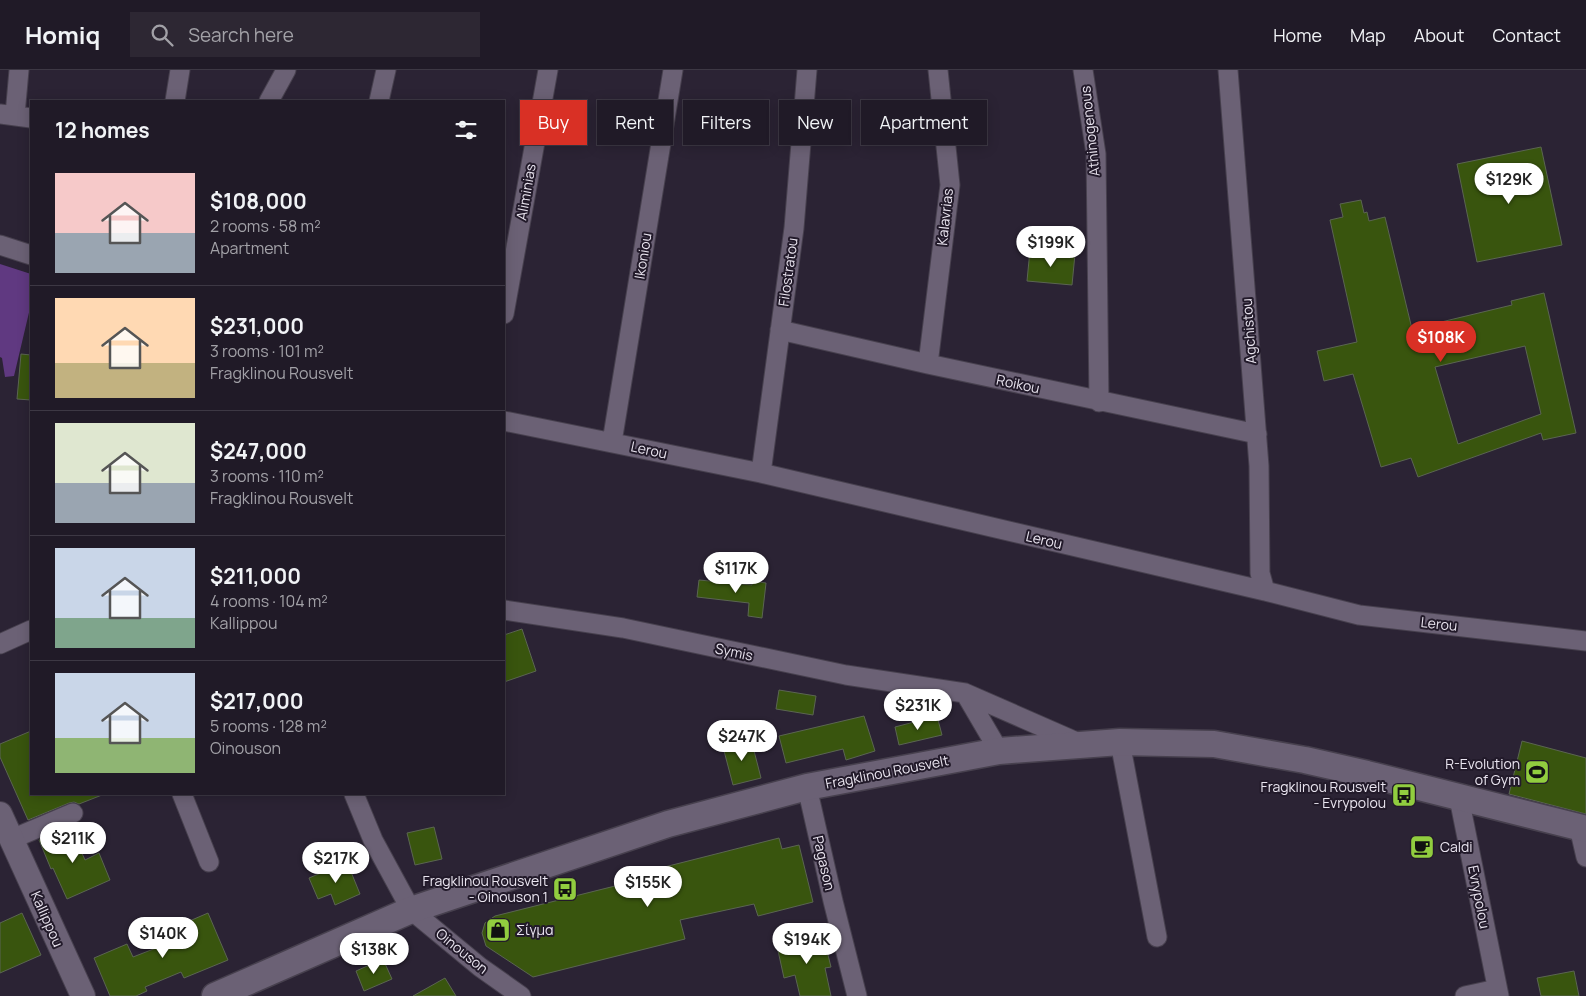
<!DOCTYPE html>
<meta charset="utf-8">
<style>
:root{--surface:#201a27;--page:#2d2733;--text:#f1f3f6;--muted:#a2a1a7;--line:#3d3844;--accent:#d93025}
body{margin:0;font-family:Manrope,sans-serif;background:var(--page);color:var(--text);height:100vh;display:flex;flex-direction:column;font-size:19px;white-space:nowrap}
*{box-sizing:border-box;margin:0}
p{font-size:16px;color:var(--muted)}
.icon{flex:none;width:28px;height:28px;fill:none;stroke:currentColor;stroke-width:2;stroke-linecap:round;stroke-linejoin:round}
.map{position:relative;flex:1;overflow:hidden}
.panel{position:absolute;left:30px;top:30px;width:475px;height:695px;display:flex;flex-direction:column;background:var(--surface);border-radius:0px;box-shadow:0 2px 12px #0003,0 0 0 1px var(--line)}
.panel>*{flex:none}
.hud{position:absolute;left:520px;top:30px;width:475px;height:45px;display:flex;gap:10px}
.price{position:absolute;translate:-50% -42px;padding:0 11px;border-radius:18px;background:#fff;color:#222;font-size:16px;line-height:32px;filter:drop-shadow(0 1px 2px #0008)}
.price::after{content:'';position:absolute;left:50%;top:30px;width:15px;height:11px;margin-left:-8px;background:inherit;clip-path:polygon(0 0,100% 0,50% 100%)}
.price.selected{background:var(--accent);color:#fff}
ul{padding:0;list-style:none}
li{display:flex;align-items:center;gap:15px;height:125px;padding:0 25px}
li+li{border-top:1px solid var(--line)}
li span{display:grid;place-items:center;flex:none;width:140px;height:100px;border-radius:0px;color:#555}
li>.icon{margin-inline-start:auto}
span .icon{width:60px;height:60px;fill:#fffc;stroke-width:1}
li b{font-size:21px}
h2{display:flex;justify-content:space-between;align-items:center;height:60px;padding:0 25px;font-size:21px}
.pill{padding:0 18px;border-radius:0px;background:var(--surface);box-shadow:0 2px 12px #0003,0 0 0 1px var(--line);font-size:18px;line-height:45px}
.pill.selected{background:var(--accent);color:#fff}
header{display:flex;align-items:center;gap:30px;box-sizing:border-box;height:70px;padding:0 25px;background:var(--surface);border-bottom:1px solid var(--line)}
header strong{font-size:24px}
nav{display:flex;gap:28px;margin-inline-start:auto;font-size:18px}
.search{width:350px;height:45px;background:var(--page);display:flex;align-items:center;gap:12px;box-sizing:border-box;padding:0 18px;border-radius:0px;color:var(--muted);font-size:19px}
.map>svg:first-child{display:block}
</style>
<header>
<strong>Homiq</strong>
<div class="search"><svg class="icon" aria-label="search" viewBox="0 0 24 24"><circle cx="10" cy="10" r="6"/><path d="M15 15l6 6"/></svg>Search here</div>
<nav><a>Home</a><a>Map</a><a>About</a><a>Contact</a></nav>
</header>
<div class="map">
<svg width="1586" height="926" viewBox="0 0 1586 926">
<rect width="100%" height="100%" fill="#2b2334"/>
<!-- green -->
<path fill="#603981" d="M 0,194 L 31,204 L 31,234 L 14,306 L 5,307 L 2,288 L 0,287 Z"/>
<!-- building -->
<path fill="#39550e" stroke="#5b6552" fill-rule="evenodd" d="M 1541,77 L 1562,175 L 1477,192 L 1457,94 Z
M 1361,130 L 1364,143 L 1367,142 L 1369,151 L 1385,147 L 1412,259 L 1512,235 L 1511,231 L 1544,223 L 1576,363 L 1543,370 L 1541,363 L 1418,407 L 1411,388 L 1381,397 L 1353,304 L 1324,311 L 1317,281 L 1357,272 L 1330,150 L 1343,147 L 1340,134 ZM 1525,276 L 1541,344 L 1458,374 L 1435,297 Z
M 1030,180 L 1075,184 L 1072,215 L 1027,211 Z
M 21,284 L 31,285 L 31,330 L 17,329 Z
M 699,510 L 752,515 L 752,511 L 766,513 L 762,548 L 748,546 L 749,533 L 697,527 Z
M 522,559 L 536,601 L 504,612 L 504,565 Z
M 779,620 L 816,626 L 813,645 L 776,639 Z
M 864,646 L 875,681 L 846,690 L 843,679 L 786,693 L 779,666 Z
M 937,646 L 942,665 L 899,675 L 895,657 Z
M 31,661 L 31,724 L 102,725 L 79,734 L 74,732 L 69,733 L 28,750 L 0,687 L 0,674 Z
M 751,669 L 761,708 L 733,715 L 723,677 Z
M 1522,671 L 1586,688 L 1586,744 L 1509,724 Z
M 70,756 L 85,790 L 99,783 L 110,810 L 67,829 L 53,798 L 51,799 L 39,770 Z
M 434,757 L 442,789 L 415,795 L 407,763 Z
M 779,768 L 782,779 L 799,775 L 813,832 L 758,846 L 754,834 L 680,850 L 685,869 L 533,907 L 486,876 L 482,863 L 485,853 L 495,846 L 623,814 L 621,808 Z
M 347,792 L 360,824 L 335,835 L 331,824 L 318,829 L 309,808 Z
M 22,843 L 41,885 L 0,903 L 0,853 Z
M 208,843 L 228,890 L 184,908 L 181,902 L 145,917 L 147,921 L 136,926 L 110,926 L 94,888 L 127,874 L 133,887 L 169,873 L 164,862 Z
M 823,865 L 831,897 L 825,898 L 831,926 L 800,926 L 795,905 L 784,908 L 777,876 Z
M 383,889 L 392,909 L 364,921 L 356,901 Z
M 1574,901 L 1579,926 L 1541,926 L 1537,908 Z
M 445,908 L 456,926 L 413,926 Z"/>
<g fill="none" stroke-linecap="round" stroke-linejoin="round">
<defs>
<path id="minor" d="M 1083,0 L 1096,84 L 1099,332
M 1228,0 L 1259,396 L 1260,503 L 1265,521
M 175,31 L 180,0
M 269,31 L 286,0
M 379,31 L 386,0
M 0,44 L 31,48
M 15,45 L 19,0
M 0,175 L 31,185
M 504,244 L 548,0
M 780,260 L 928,294 L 1257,364
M 928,294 L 950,115 L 938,0
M 504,351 L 761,403 L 1265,521 L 1359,545 L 1586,571
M 612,372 L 673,0
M 761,403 L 794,158 L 807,0
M 504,540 L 623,558 L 846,605 L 965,623 L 1079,673
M 0,574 L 31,560
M 965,623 L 999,681
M 1120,672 L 1157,867
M 807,717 L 833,831 L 857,926
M 182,724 L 209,792
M 354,724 L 373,770 L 411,840 L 480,897 L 521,926
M 1459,728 L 1499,926
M 1579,757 L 1586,787
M 12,769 L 73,743
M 1465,926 L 1497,919"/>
<path id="tertiary" d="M 0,744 L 83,926"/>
<path id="secondary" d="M 215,926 L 411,840 L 668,754 L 807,717 L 999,681 L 1120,672 L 1214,674 L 1305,690 L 1367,704 L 1586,759"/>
</defs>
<!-- minor casing -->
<use href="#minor" stroke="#47404e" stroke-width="21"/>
<!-- tertiary casing -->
<use href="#tertiary" stroke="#47404e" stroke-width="26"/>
<!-- secondary casing -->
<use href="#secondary" stroke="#47404e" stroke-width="29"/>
<!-- minor -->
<use href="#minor" stroke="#6b6175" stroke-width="19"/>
<!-- tertiary -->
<use href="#tertiary" stroke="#6b6175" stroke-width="24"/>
<!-- secondary -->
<use href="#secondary" stroke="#6b6175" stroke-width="26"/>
</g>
<!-- icons -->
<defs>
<symbol id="stadium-square" viewBox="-11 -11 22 22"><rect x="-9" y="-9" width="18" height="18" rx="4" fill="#91cd3f" stroke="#221a2a"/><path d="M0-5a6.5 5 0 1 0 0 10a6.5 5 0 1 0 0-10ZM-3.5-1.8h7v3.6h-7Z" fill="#111"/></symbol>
<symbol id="bus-square" viewBox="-11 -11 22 22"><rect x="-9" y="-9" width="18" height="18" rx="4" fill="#91cd3f" stroke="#221a2a"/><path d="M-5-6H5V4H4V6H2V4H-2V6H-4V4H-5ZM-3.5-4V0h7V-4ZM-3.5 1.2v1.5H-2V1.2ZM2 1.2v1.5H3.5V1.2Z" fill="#111"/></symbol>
<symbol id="cafe-square" viewBox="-11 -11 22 22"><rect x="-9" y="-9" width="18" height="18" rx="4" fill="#91cd3f" stroke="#221a2a"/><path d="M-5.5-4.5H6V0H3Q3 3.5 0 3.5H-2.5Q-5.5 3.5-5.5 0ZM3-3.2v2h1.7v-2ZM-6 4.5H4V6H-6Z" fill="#111"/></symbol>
<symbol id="shop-square" viewBox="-11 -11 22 22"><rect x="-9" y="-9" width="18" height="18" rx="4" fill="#91cd3f" stroke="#221a2a"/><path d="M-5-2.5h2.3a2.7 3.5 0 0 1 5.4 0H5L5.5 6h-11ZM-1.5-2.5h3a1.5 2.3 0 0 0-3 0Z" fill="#111"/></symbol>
</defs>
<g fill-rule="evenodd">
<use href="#stadium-square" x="1523" y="688" width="28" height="28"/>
<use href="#bus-square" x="1390" y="711" width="28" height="28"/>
<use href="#cafe-square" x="1408" y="763" width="28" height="28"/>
<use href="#bus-square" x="551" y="805" width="28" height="28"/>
<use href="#shop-square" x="484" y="846" width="28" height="28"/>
</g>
<g text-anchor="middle" stroke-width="4" stroke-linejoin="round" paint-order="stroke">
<!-- street labels -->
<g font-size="14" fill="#eae5f0" stroke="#221a2a">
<text transform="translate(1090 61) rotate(-96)" y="5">Athinogenous</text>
<text transform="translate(526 122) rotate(-80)" y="5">Aliminias</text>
<text transform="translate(945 147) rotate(-84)" y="5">Kalavrias</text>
<text transform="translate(643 186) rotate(-81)" y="5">Ikoniou</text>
<text transform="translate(788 202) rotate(-82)" y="5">Filostratou</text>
<text transform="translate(1249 261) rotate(-94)" y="5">Agchistou</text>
<text transform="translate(1018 314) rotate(12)" y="5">Roikou</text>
<text transform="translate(649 380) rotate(12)" y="5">Lerou</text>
<text transform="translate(1044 470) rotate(13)" y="5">Lerou</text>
<text transform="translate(1439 554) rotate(6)" y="5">Lerou</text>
<text transform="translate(734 582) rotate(12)" y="5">Symis</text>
<text transform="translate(887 702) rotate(-11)" y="5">Fragklinou Rousvelt</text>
<text transform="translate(824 793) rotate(77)" y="5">Pagason</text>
<text transform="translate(1479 827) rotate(79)" y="5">Evrypolou</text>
<text transform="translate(47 849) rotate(66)" y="5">Kallippou</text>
<text transform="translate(462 881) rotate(39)" y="5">Oinouson</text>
</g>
<!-- poi labels -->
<g font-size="14" fill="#eae5f0" stroke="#221a2a" text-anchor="end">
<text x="1520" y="699">R-Evolution<tspan x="1520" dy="16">of Gym</tspan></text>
<text x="1386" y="722">Fragklinou Rousvelt<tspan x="1386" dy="16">- Evrypolou</tspan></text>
<text x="1440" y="782" text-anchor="start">Caldi</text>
<text x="548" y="816">Fragklinou Rousvelt<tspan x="548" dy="16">- Oinouson 1</tspan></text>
<text x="516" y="865" text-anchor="start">Σίγμα</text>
</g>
</g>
</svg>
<b class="price" style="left:1509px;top:135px">$129K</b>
<b class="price" style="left:1051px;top:198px">$199K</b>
<b class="price selected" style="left:1441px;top:293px">$108K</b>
<b class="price" style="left:736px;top:524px">$117K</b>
<b class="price" style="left:918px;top:661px">$231K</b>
<b class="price" style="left:742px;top:692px">$247K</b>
<b class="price" style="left:73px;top:794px">$211K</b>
<b class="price" style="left:336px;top:814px">$217K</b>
<b class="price" style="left:648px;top:838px">$155K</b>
<b class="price" style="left:163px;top:889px">$140K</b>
<b class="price" style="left:807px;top:895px">$194K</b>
<b class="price" style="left:374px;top:905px">$138K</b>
<div class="hud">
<a class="pill selected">Buy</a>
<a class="pill">Rent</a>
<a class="pill">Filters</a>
<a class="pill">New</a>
<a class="pill">Apartment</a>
</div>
<section class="panel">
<h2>12 homes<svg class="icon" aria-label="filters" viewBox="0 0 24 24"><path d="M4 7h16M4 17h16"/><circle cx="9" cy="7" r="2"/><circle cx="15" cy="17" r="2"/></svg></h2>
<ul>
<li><span style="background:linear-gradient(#f6c9c9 60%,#9aa5b1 0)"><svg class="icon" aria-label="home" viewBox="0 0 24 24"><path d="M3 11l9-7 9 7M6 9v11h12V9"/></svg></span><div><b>$108,000</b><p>2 rooms · 58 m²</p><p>Apartment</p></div></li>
<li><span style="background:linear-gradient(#ffd9b3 65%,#c2b280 0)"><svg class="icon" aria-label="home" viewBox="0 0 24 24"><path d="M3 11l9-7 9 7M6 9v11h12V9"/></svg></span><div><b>$231,000</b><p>3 rooms · 101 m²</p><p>Fragklinou Rousvelt</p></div></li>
<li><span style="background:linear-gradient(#dfe7d0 60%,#9aa5b1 0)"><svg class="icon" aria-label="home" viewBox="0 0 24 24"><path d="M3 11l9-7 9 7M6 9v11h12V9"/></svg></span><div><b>$247,000</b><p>3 rooms · 110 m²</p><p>Fragklinou Rousvelt</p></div></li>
<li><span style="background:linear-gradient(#c9d6e8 70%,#7fa58c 0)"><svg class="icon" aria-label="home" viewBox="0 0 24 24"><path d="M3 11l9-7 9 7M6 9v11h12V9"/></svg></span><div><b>$211,000</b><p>4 rooms · 104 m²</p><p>Kallippou</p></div></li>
<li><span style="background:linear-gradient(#c9d6e8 65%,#8fb573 0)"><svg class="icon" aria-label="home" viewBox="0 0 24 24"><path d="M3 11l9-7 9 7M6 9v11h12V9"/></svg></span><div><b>$217,000</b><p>5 rooms · 128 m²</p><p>Oinouson</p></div></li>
</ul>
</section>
</div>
